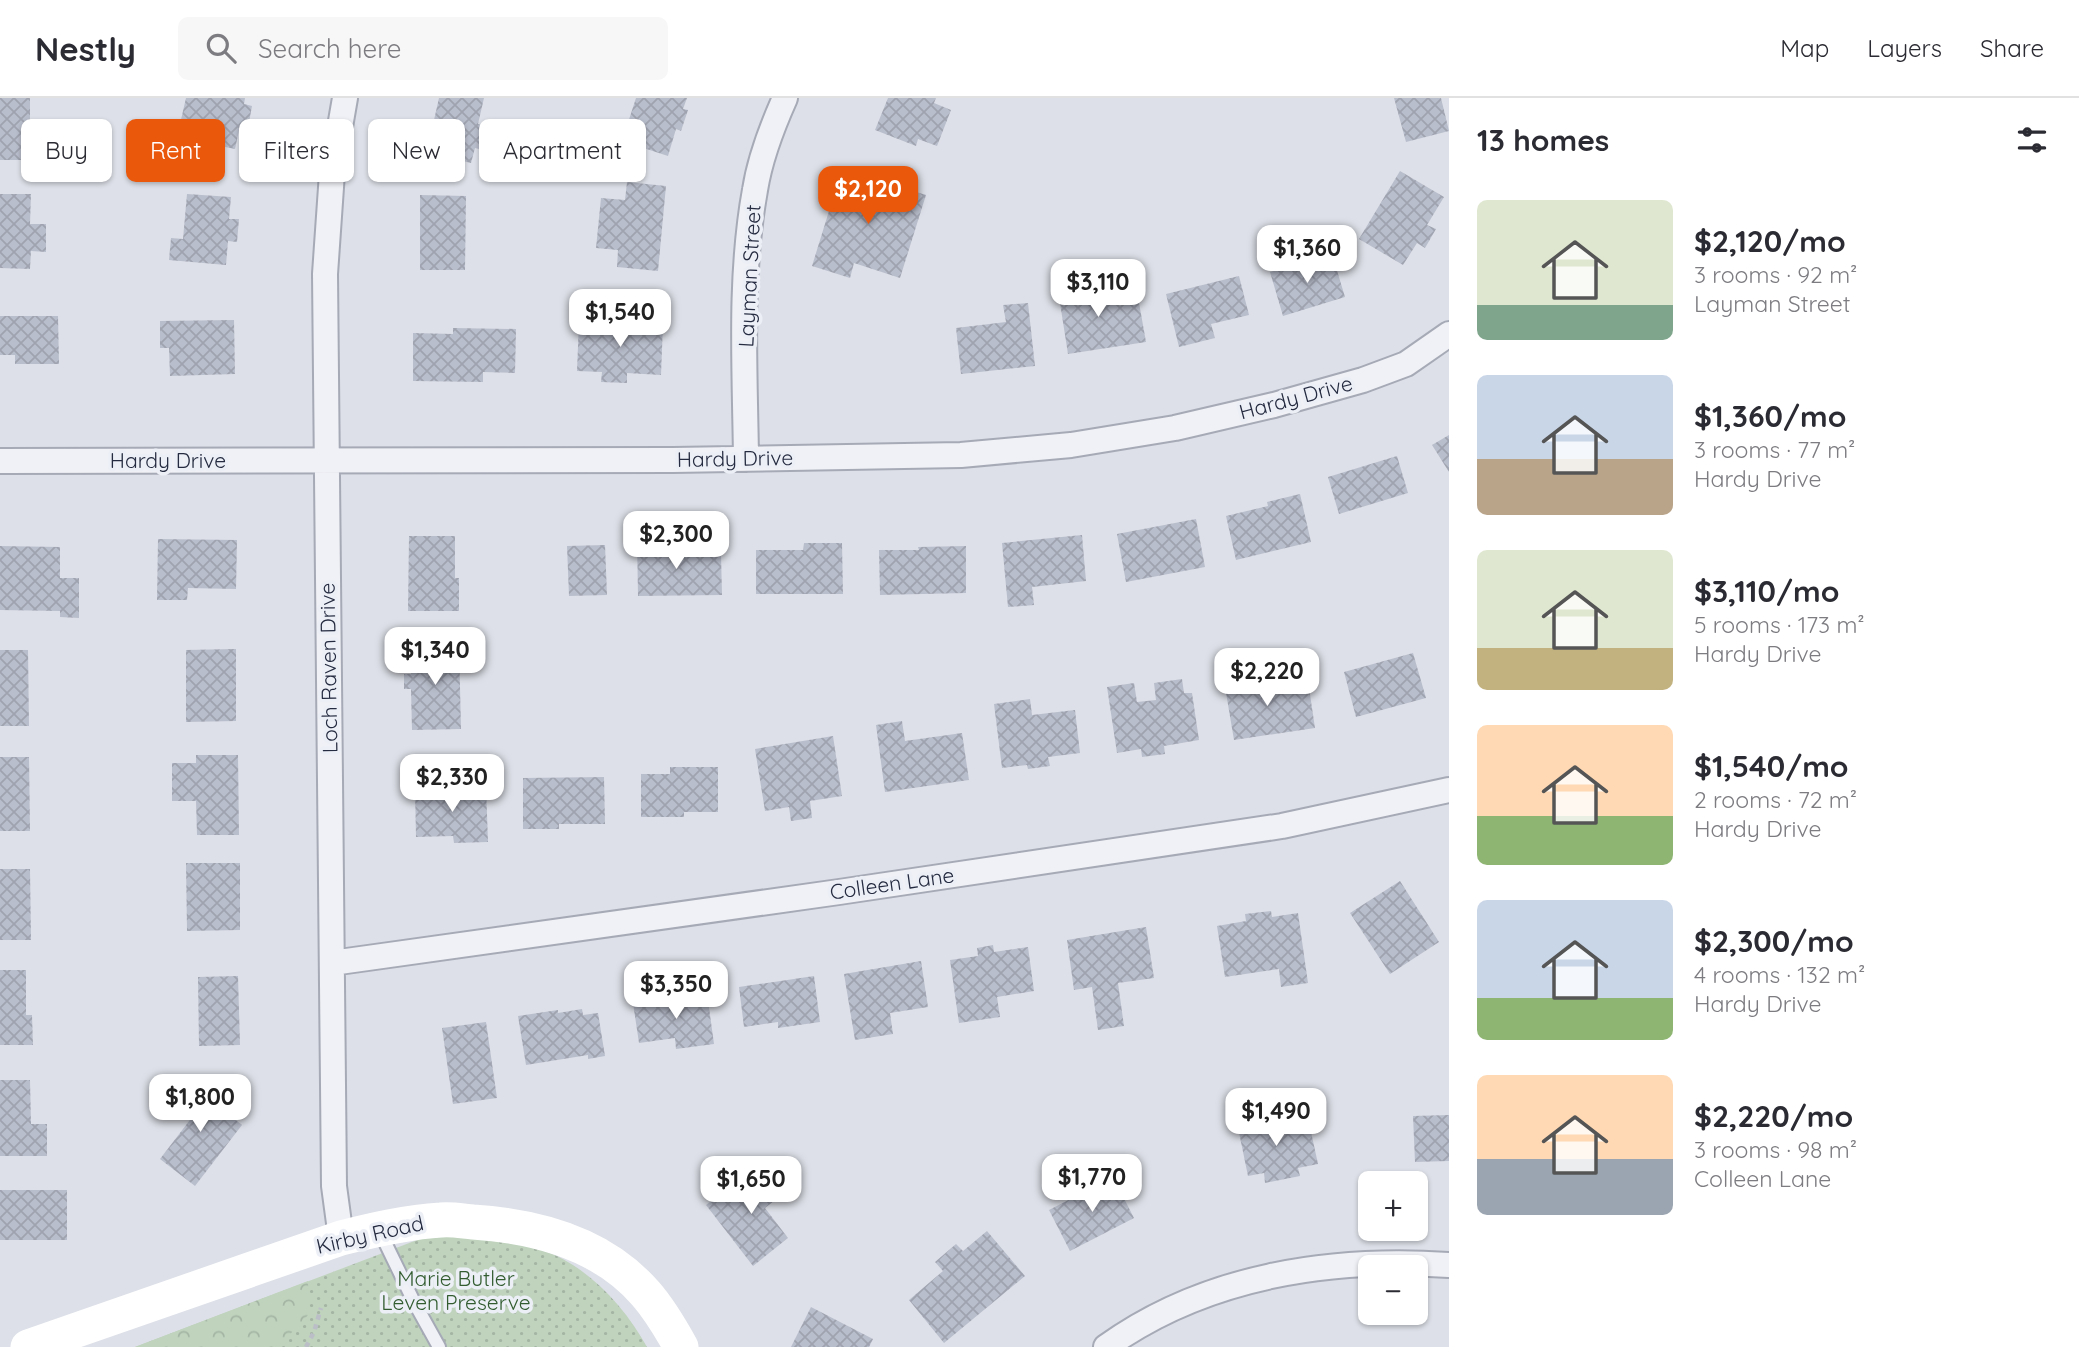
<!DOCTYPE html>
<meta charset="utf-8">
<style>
:root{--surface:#fff;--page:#f7f7f7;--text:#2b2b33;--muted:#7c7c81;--line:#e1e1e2;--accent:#ea580c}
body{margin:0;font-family:Quicksand,sans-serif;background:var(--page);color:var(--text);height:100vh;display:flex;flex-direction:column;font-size:26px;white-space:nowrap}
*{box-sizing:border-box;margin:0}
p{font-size:23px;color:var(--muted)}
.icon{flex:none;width:38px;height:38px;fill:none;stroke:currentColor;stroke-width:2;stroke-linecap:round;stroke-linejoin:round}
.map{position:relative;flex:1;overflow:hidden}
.details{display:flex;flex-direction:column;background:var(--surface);width:630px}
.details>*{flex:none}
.banner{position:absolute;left:21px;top:21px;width:665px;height:63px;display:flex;gap:14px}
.tools{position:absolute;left:1358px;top:1073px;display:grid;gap:14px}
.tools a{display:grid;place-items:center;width:70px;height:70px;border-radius:10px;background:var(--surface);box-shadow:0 2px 5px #0004;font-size:35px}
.price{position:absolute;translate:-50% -60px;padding:0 16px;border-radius:14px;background:#fff;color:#222;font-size:23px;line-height:46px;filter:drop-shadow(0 2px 4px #0008)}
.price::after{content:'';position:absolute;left:50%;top:42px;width:21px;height:16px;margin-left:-10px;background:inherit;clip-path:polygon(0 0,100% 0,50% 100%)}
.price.active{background:var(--accent);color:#fff}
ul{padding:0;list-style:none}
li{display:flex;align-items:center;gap:21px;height:175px;padding:0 28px}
li span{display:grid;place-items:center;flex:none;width:196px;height:140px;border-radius:10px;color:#555}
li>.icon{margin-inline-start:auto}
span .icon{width:84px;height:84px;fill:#fffc;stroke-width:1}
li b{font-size:30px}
h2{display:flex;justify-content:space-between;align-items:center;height:84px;padding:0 28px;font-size:30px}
.chip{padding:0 24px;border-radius:10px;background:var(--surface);box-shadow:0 2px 5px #0004;font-size:24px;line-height:63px}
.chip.active{background:var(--accent);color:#fff}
header{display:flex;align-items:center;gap:42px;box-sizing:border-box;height:98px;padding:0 35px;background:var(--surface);border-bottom:2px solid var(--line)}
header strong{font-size:33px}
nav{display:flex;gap:38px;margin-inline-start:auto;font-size:24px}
.search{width:490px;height:63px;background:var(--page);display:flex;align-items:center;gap:18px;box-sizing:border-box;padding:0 24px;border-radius:10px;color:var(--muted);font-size:26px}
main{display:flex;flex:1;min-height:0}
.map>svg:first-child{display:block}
</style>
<header>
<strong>Nestly</strong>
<div class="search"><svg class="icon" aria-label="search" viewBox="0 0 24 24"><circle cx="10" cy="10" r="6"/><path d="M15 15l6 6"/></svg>Search here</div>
<nav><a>Map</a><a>Layers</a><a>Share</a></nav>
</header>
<main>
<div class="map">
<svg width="1449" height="1249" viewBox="0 0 1449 1249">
<defs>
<pattern id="grass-dots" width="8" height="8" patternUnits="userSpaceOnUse" patternTransform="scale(1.75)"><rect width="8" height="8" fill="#bfd3bd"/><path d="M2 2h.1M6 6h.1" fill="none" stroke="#a4b5a4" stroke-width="1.8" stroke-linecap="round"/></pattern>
<pattern id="forest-crowns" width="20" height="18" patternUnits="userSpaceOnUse" patternTransform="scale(1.75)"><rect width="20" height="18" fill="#bfd3bd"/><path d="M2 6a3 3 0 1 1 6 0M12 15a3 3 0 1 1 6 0" fill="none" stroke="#a4b5a4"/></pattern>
<pattern id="building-cross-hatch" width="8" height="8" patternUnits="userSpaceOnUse" patternTransform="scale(1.75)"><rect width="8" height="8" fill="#b9becc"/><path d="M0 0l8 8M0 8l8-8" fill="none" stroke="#9fa3b0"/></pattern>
</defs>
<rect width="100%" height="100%" fill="#dde0e8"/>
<!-- grass -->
<path fill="url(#grass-dots)" d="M 478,1137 C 499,1142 521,1146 542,1152 C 587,1167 625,1209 647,1249 L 135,1249 L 425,1139 Z"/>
<!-- forest -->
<path fill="url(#forest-crowns)" d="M 308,1183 L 309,1216 L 278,1249 L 135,1249 Z"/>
<!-- building -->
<path fill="url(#building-cross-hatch)" d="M 0,0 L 30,0 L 30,38 L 47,38 L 48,62 L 0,62 Z
M 186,0 L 245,0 L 244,6 L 252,8 L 248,30 L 240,28 L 235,51 L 177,39 Z
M 439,0 L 484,0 L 478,26 L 504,32 L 499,56 L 475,50 L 471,65 L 430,55 L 438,23 L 434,22 Z
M 636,0 L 687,0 L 683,11 L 688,12 L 681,33 L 676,31 L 668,58 L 622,43 Z
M 888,0 L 936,0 L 934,5 L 951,12 L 937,48 L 918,41 L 916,48 L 875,32 Z
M 1394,0 L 1441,0 L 1449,33 L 1406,44 Z
M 842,71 L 926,97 L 900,180 L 854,165 L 850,180 L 812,168 Z
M 1400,73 L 1444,99 L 1427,127 L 1436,131 L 1425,150 L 1417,145 L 1403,167 L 1359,141 Z
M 627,84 L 666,88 L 658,173 L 617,169 L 618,152 L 596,150 L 601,100 L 625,102 Z
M 0,96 L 31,96 L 30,126 L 46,126 L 46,154 L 31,153 L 30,171 L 0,170 Z
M 187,96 L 231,99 L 229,121 L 239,121 L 237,144 L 228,143 L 226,167 L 169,162 L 171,140 L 183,141 Z
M 420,97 L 466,98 L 465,172 L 420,172 Z
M 1332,156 L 1345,199 L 1283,218 L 1270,174 Z
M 1239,178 L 1249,217 L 1211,226 L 1215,240 L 1179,249 L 1166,196 Z
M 1095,180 L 1099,205 L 1138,199 L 1146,244 L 1068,256 L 1057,186 Z
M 1028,205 L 1035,268 L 961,276 L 956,230 L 1006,224 L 1003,207 Z
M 0,218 L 58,218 L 59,266 L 15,266 L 15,257 L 0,257 Z
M 234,222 L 235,276 L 170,278 L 169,250 L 160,250 L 160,223 Z
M 579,223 L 663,226 L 661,277 L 627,275 L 627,285 L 601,284 L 602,274 L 577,273 Z
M 453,230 L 516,231 L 515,275 L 483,274 L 483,284 L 413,283 L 413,235 L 453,236 Z
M 1449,337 L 1449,374 L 1432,347 Z
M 1397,358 L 1408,395 L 1339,416 L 1328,379 Z
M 1300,396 L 1311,444 L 1236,462 L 1226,418 L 1268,408 L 1267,404 Z
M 1196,421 L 1205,469 L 1126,484 L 1117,436 Z
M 1082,437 L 1086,483 L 1032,489 L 1034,507 L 1008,509 L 1002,445 Z
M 409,438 L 455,438 L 455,480 L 459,480 L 459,513 L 408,513 Z
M 158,441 L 237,442 L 236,491 L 188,490 L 187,502 L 157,502 Z
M 676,441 L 676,456 L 721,456 L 722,497 L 638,498 L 637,442 Z
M 804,445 L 842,445 L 843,496 L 756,496 L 756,452 L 803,452 Z
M 605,447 L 607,497 L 569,498 L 567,448 Z
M 0,448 L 60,449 L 60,480 L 79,480 L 79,520 L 60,519 L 60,513 L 0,512 Z
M 966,448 L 966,495 L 880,497 L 879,452 L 919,452 L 918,449 Z
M 459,547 L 461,631 L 412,632 L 411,591 L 404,591 L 404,576 L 411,576 L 410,548 Z
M 236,551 L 236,623 L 186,624 L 186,552 Z
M 0,552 L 28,552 L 29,628 L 0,628 Z
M 1413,555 L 1426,600 L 1356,619 L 1344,574 Z
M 1248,573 L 1251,592 L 1308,583 L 1315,630 L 1234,642 L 1223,577 Z
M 1182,581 L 1184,595 L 1192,595 L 1199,642 L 1164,648 L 1165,656 L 1142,659 L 1141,651 L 1117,655 L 1107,589 L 1134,585 L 1137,604 L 1156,602 L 1154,585 Z
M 1030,601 L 1032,617 L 1075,612 L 1080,655 L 1048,659 L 1050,668 L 1028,671 L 1027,667 L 1002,670 L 994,606 Z
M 902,623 L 905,643 L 962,635 L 969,682 L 885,694 L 876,627 Z
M 833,638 L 842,698 L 810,703 L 812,720 L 791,723 L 789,709 L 765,713 L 755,651 Z
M 196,657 L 238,657 L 239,737 L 197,737 L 196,703 L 172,703 L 172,665 L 196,665 Z
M 0,659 L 29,659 L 30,733 L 0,733 Z
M 670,669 L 718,669 L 718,714 L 684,714 L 684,719 L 641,719 L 641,676 L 670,676 Z
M 604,679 L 605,726 L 559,726 L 559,731 L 523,731 L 523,680 Z
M 486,689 L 488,744 L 454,745 L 453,738 L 416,739 L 415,691 Z
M 186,765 L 240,765 L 240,832 L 187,833 Z
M 0,771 L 30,771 L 31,842 L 0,842 Z
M 1400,783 L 1439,844 L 1390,876 L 1350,815 Z
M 1271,813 L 1272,819 L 1298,815 L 1308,885 L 1281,889 L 1279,871 L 1225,879 L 1217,828 L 1246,823 L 1245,816 Z
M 1146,829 L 1154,880 L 1118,885 L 1124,928 L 1098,932 L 1092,889 L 1074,892 L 1067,842 Z
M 993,847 L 994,854 L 1028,849 L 1034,893 L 997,899 L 1000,919 L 959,925 L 950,862 L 978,858 L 977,850 Z
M 921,863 L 928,909 L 890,915 L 893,936 L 855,942 L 844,876 Z
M 0,872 L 26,872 L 26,917 L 32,917 L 33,947 L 0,947 Z
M 238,878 L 240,947 L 199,948 L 198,879 Z
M 814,878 L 820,924 L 778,930 L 778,924 L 744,929 L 739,889 Z
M 707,895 L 714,946 L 676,951 L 675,940 L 639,945 L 633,905 Z
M 582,911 L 583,917 L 598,915 L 605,958 L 588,961 L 588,957 L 526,967 L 518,918 L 558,912 L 558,915 Z
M 486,924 L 497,1000 L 453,1006 L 442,930 Z
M 194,978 L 215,995 L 210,1002 L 242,1027 L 195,1088 L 160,1061 L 196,1014 L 177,1000 Z
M 0,982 L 30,982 L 31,1026 L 47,1026 L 47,1058 L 0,1058 Z
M 1260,1015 L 1263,1029 L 1308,1020 L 1318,1066 L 1298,1070 L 1300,1078 L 1265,1085 L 1264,1075 L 1248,1078 L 1236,1020 Z
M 1449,1017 L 1449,1063 L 1415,1064 L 1413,1018 Z
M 775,1073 L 789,1091 L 765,1110 L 788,1140 L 753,1168 L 706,1107 L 742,1080 L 751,1092 Z
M 1113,1079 L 1134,1120 L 1070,1153 L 1049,1112 Z
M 0,1092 L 67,1092 L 67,1142 L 0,1142 Z
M 987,1133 L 1025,1178 L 944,1245 L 909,1202 L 943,1173 L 935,1164 L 956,1146 L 963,1153 Z
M 811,1209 L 873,1241 L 869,1249 L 791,1249 Z"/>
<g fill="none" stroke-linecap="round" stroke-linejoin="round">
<defs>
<path id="service" d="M 380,1134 L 414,1204 L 439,1249"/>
<path id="minor" d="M 746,361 C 745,272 739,180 755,92 C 760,60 772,29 785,0
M 0,363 L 673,362 L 961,357 L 1071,347 L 1175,330 L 1274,307 L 1363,282 L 1406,266 L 1449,236
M 332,865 L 839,794 L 1282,728 L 1449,692
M 341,1140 L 334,1088 L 325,176 L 332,75 L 345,0
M 1106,1249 C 1205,1178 1329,1159 1449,1167"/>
</defs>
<!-- service casing -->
<use href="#service" stroke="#a6aab6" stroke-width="16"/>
<!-- minor casing -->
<use href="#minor" stroke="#a6aab6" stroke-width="28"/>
<!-- path -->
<path stroke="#bbbec7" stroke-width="4.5" stroke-dasharray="5 5" stroke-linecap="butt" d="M 306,1249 L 314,1234 L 321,1210"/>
<!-- service -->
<use href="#service" stroke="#f0f1f6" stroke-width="12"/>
<!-- minor -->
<use href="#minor" stroke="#f0f1f6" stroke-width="24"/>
<!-- secondary -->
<path stroke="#fff" stroke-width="35" d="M 28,1249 L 341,1140 C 373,1132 407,1124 441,1122 C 451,1121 462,1123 473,1124 C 536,1128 603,1146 646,1196 C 660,1212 671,1231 681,1249"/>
</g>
<g text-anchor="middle" stroke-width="7" stroke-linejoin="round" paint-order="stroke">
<!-- street labels -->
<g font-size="21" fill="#252b40" stroke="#eceff6">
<text transform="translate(750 178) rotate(-87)" y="7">Layman Street</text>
<text transform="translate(1296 300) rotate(-15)" y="7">Hardy Drive</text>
<text transform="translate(735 361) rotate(-1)" y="7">Hardy Drive</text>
<text x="168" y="370">Hardy Drive</text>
<text transform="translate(329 570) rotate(-91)" y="7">Loch Raven Drive</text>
<text transform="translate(892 786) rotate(-8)" y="7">Colleen Lane</text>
<text transform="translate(370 1137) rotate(-13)" y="7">Kirby Road</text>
</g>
<!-- park labels -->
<g font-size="21" fill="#335d31" stroke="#eceff6">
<text x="456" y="1188">Marie Butler<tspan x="456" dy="24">Leven Preserve</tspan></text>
</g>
</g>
</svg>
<div class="tools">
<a>+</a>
<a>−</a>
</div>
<b class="price active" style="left:868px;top:128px">$2,120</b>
<b class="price" style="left:1307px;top:187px">$1,360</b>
<b class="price" style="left:1098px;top:221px">$3,110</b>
<b class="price" style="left:620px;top:251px">$1,540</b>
<b class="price" style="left:676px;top:473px">$2,300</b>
<b class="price" style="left:435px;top:589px">$1,340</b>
<b class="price" style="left:1267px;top:610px">$2,220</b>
<b class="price" style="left:452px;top:716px">$2,330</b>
<b class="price" style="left:676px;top:923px">$3,350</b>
<b class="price" style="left:200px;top:1036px">$1,800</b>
<b class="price" style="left:1276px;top:1050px">$1,490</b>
<b class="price" style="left:1092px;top:1116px">$1,770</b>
<b class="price" style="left:751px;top:1118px">$1,650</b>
<div class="banner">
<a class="chip">Buy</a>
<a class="chip active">Rent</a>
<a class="chip">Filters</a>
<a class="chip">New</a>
<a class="chip">Apartment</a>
</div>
</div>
<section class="details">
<h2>13 homes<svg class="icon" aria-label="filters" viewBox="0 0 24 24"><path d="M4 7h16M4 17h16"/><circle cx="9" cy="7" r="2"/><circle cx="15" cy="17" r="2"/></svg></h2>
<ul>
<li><span style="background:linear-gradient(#dfe7d0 75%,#7fa58c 0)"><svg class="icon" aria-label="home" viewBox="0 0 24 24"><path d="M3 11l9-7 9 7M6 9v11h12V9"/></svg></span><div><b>$2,120/mo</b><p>3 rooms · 92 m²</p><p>Layman Street</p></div></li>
<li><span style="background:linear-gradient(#c9d6e8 60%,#b9a48a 0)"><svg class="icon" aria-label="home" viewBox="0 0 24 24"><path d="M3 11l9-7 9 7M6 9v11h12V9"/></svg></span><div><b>$1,360/mo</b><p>3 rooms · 77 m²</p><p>Hardy Drive</p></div></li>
<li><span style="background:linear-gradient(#dfe7d0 70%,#c2b280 0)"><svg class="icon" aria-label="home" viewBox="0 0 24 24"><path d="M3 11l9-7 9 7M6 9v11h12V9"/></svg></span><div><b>$3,110/mo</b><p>5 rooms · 173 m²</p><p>Hardy Drive</p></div></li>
<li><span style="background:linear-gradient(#ffd9b3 65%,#8fb573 0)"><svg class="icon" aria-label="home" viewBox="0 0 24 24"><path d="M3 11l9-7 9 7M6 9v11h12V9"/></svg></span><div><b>$1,540/mo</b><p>2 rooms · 72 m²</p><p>Hardy Drive</p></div></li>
<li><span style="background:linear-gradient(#c9d6e8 70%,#8fb573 0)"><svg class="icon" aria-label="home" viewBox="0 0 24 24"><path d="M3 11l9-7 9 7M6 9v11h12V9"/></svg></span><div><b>$2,300/mo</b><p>4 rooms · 132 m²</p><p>Hardy Drive</p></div></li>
<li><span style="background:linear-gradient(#ffd9b3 60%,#9aa5b1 0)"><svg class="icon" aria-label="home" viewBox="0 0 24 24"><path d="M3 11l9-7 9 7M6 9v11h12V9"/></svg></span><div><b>$2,220/mo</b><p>3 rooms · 98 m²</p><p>Colleen Lane</p></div></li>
</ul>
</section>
</main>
